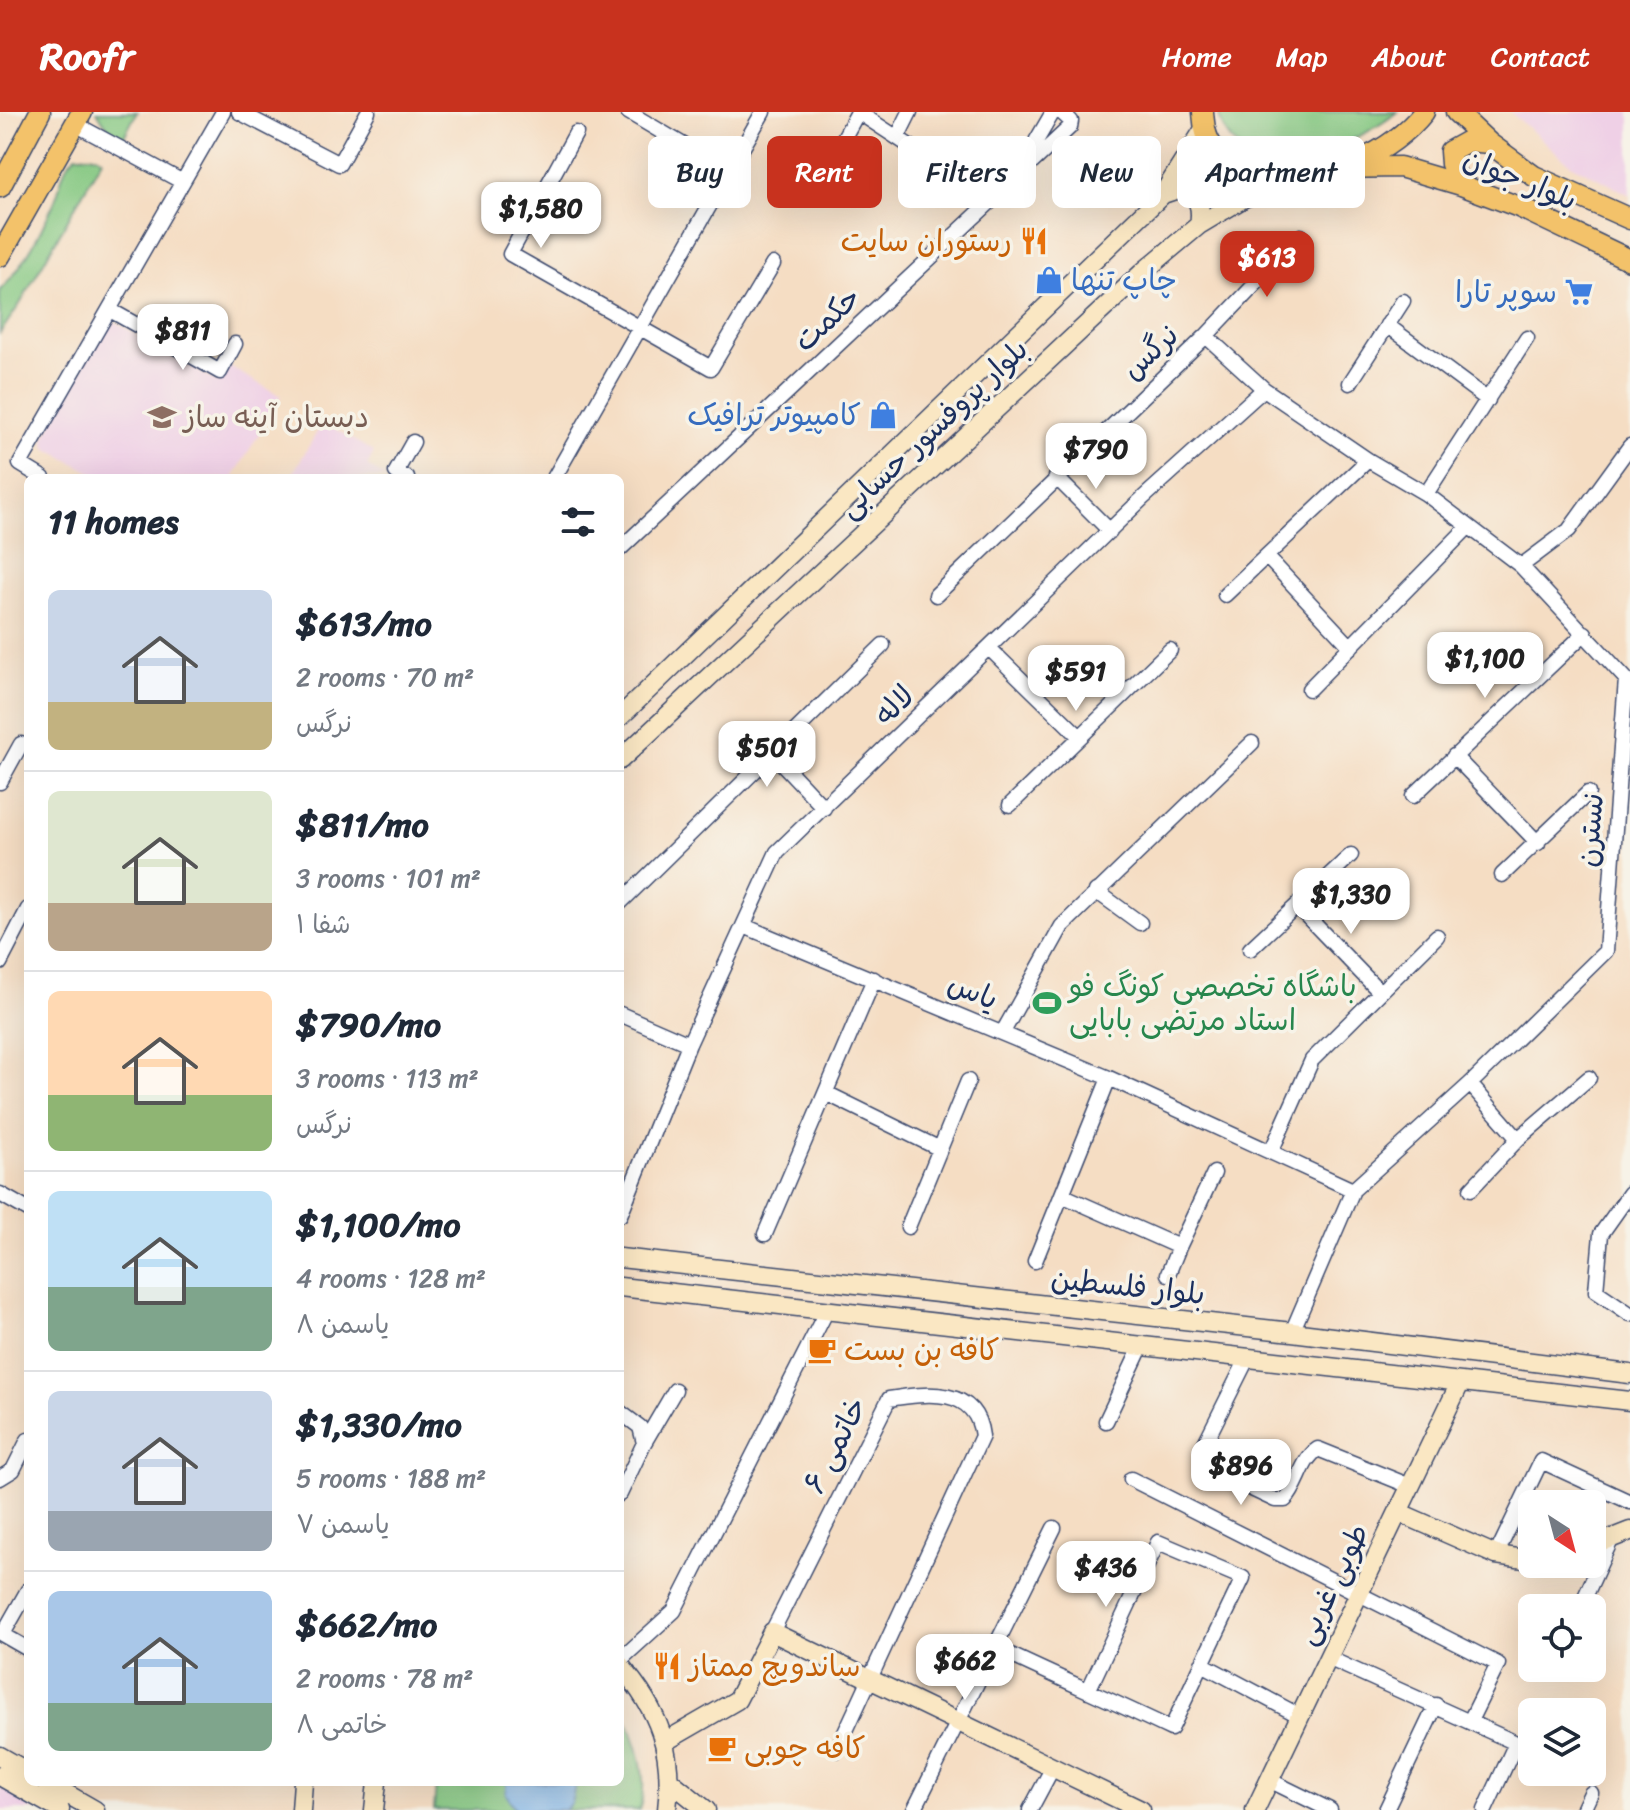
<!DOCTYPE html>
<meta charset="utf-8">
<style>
:root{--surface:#fff;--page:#f6f6f7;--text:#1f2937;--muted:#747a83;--line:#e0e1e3;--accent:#c8321e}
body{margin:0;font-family:Sriracha,"Playpen Sans Arabic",sans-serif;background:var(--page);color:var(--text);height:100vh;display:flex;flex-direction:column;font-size:30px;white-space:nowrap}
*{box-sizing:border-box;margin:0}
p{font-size:26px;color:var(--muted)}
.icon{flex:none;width:44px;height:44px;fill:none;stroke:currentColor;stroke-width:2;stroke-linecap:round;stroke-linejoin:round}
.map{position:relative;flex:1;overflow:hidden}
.panel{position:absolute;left:24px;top:362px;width:600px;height:1312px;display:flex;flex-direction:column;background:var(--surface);border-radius:12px;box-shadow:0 8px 32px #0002}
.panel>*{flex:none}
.top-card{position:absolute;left:648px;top:24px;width:760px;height:72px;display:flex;gap:16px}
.needle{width:52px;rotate:144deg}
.buttons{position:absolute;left:1518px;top:1378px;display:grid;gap:16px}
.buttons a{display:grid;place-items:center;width:88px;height:88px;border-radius:12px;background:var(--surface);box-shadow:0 8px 32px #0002;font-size:40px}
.price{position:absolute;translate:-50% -68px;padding:0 18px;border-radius:16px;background:#fff;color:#222;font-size:26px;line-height:52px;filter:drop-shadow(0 2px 4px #0008)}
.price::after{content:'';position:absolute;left:50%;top:48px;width:24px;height:18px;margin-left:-12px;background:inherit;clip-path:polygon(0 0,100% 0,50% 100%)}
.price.active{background:var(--accent);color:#fff}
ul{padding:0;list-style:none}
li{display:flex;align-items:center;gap:24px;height:200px;padding:0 24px}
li+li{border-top:2px solid var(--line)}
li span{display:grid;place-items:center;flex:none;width:224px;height:160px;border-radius:12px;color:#555}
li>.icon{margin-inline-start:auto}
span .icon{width:96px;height:96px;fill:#fffc;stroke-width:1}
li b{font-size:34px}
h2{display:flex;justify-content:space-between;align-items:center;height:96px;padding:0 24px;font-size:34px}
.pill{padding:0 28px;border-radius:12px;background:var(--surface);box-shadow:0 8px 32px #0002;font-size:28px;line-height:72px}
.pill.active{background:var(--accent);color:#fff}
header{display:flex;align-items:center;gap:48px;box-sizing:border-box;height:112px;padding:0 40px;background:var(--accent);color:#fff}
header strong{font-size:38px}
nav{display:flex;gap:44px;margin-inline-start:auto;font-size:28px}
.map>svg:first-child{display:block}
</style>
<header>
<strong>Roofr</strong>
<nav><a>Home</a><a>Map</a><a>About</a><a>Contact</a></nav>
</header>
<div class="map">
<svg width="1630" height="1698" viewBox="0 0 1630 1698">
<rect width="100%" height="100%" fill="#f7f3e8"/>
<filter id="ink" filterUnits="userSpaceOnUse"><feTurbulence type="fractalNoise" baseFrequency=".0125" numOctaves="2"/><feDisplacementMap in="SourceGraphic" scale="16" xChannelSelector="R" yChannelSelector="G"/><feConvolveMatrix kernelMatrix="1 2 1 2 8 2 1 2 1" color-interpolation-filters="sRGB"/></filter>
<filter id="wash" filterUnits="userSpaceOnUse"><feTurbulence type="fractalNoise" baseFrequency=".006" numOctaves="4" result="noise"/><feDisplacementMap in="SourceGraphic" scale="32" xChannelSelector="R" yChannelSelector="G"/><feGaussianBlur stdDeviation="1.8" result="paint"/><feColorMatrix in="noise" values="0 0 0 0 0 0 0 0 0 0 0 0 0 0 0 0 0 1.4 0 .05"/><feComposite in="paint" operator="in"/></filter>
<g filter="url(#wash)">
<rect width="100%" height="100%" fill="#f5ddc3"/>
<!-- built -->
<path fill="#efd0e6" d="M 1510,0 L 1630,0 L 1630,83 L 1569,51 Z
M 115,210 L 218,271 L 228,254 L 281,284 L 233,366 L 102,366 L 46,336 L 44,327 L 104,215 Z
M 323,310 L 374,340 L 367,354 L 386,366 L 290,366 Z
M 0,1676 L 6,1679 L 34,1698 L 0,1698 Z"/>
<!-- green -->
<path fill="#85c882" stroke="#507c70" stroke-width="2" d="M 97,0 L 137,0 L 120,32 Z
M 1222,0 L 1397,0 C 1356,35 1240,81 1219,4 Z
M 76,43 L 96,43 L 102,47 L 20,192 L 0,221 L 0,178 C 24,155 39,123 53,93 C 62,76 59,58 76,43 Z
M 620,1598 C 637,1623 650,1669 639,1698 L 434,1698 L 436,1670 L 620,1670 Z"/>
<!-- water -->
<path fill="#7db5ed" stroke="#4c72a6" stroke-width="2" d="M 506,1670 L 576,1670 L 571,1691 L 565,1698 L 516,1698 L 506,1682 Z"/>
</g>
<g filter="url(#ink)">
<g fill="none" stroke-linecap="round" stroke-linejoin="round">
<defs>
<path id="street" d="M 239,0 L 339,52 L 368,0
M 628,0 L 729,60
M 858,0 L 992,88
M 75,12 L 181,69
M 576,21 L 510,142 L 711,256 L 773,152
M 898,24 L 910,0
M 1021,55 L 1053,0
M 813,82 L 858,0
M 110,198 L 220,260 L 235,232
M 1387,213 L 1488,288
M 1206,224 L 1301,124
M 1350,271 L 1403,189
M 1056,365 L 1110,419
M 43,366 L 20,352 L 223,0
M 407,366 L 396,360 L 413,330
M 554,366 L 763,0
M 1426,382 L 1527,226
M 620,437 L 1070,15 L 1071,9 L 1061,0
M 1267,445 L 1351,535
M 1521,454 L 1569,418 L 1630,334
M 936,483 L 1206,224 L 1264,277 L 1368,348 L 1426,382 L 1521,454 L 1626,567 L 1606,839 L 1470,972 L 1353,1078 L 1292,1220
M 1225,483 L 1368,348
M 989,536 L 1079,624
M 1309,577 L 1468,415
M 774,643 L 824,696
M 1454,644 L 1538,731
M 0,670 L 21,632
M 1413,684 L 1585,521
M 1010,693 L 1170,538
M 1502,763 L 1588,681
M 1096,779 L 1140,811
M 620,791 L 883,533
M 1297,794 L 1379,879
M 744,814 L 1109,966 L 1353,1078
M 1250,837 L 1351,743
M 0,851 L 28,797
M 620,902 L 689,932
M 1003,920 L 1062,814 L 1252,631
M 1470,972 L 1518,1027 L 1471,1077
M 826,981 L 940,1037 L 968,969
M 1518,1027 L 1589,966
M 1271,1040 L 1312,948 L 1437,824
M 1630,1081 L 1601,1122 L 1596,1179 L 1630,1202
M 0,1082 L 28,1098
M 1064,1084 L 1179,1135 L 1214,1061
M 620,1103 L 689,932 L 777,740 L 1144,385 L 1264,277
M 908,1115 L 940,1037
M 765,1122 L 874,867
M 1035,1149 L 1109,966
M 1168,1162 L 1179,1135
M 1247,1247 L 1202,1337 L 1202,1350 L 1209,1357 L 1275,1388 L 1285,1388 C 1299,1373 1301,1348 1318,1337 L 1410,1374
M 620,1300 L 640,1315 L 644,1331 L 620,1382
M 1106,1309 L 1142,1233
M 644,1331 L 675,1278
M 0,1366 L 13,1358 L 28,1328
M 1131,1367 L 1498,1552 L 1470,1609
M 1496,1443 L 1541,1349 L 1630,1390
M 1580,1496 L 1611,1428
M 772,1520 L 889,1287 C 927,1281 976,1274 982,1324 L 837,1638
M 0,1521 L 28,1537
M 3,1522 L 28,1478
M 996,1536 C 1054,1564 1113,1589 1171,1617 L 1243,1466 L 1158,1430 L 1088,1579
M 1328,1546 L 1516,1631 L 1485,1698
M 620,1548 L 674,1499 L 826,1200
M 1202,1552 L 1300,1604
M 1269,1668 L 1330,1698
M 914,1698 L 1054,1416
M 1030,1698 L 1053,1655
M 1386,1698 L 1436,1593
M 1583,1698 L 1591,1681"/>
<path id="secondary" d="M 1163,82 L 1181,76 C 1199,83 1202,95 1199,113
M 620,605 L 1163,82 L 1204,17
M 620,648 L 1143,160 L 1199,113 L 1244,86 L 1307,61
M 620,1146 L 1292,1220 L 1630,1262
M 620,1175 L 1630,1289
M 1398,1400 L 1496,1443 L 1532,1448
M 1592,1434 L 1630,1419
M 620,1553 C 659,1599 674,1637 667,1698
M 666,1629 L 737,1588 L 772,1520 L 1141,1698
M 0,1644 L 28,1660
M 0,1664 L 60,1698
M 670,1669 L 706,1698
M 46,1670 L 95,1698
M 301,1698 L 303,1670
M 374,1698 L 377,1670
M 1255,1698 L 1460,1271"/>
<path id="primary" d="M 1203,0 C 1204,12 1205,25 1213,35 C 1238,68 1326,61 1360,48 C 1384,38 1408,20 1424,0
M 1456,0 L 1489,31 L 1534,64 L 1630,107
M 1336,56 L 1400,55 L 1461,73 L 1519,95 L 1630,148
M 1461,73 L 1451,52 L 1450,39 L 1468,29 L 1489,31
M 0,75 L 40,0
M 0,144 L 82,0"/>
</defs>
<!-- street casing -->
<use href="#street" stroke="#3c496d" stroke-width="17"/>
<!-- secondary casing -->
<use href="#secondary" stroke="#3c496d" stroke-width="21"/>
<!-- primary casing -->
<use href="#primary" stroke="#3c496d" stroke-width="23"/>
<!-- street -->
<use href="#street" stroke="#fff" stroke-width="14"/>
<!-- secondary -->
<use href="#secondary" stroke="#fae7c3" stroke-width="18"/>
<!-- primary -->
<use href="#primary" stroke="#f3c26a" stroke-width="20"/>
</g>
</g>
<!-- icons -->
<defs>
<symbol id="restaurant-bare" viewBox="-9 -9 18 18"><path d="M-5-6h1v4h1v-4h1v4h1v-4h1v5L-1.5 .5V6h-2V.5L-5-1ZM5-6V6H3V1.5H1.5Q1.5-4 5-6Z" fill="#e8710a" stroke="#f7f3e8" stroke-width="2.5" paint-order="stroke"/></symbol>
<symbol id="shop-bare" viewBox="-9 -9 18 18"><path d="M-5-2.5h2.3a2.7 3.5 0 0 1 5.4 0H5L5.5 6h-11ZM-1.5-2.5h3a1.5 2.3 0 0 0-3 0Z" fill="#3f7fe0" stroke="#f7f3e8" stroke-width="2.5" paint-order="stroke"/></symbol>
<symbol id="supermarket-bare" viewBox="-9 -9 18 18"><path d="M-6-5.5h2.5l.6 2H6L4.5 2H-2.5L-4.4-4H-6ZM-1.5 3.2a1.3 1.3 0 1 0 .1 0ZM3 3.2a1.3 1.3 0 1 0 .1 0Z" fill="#3f7fe0" stroke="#f7f3e8" stroke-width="2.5" paint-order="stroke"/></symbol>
<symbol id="school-bare" viewBox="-9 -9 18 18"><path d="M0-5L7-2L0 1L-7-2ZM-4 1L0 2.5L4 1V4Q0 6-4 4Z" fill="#8d6e63" stroke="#f7f3e8" stroke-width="2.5" paint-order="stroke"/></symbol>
<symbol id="stadium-bare" viewBox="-9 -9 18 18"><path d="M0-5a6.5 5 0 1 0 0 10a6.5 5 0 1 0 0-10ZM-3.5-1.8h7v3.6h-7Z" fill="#2e9e5b" stroke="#f7f3e8" stroke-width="2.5" paint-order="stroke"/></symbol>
<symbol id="cafe-bare" viewBox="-9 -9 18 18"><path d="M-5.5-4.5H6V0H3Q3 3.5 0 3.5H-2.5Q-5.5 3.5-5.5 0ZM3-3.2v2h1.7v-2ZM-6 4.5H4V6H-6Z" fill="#e8710a" stroke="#f7f3e8" stroke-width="2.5" paint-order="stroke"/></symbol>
</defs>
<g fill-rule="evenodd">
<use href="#restaurant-bare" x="1014" y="109" width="40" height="40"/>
<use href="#shop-bare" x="1029" y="148" width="40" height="40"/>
<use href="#supermarket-bare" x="1559" y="160" width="40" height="40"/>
<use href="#shop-bare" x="863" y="283" width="40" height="40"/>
<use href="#school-bare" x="142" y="285" width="40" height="40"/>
<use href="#stadium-bare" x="1027" y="871" width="40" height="40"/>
<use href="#cafe-bare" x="802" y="1218" width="40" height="40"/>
<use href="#restaurant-bare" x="647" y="1534" width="40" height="40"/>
<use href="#cafe-bare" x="702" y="1616" width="40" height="40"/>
</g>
<g text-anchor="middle" stroke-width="7" stroke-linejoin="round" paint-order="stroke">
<!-- street labels -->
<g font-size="30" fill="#1b2f5e" stroke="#f7f3e8">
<text transform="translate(1520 67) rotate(22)" y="10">بلوار جوان</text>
<text transform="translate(827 207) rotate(-43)" y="10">حکمت</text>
<text transform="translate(1150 240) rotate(-43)" y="10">نرگس</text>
<text transform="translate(933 316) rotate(-43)" y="10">بلوار پروفسور حسابی</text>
<text transform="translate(894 593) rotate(-45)" y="10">لاله</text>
<text transform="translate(1590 718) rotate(-85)" y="10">نسترن</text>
<text transform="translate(973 879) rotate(22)" y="10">یاس</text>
<text transform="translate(1128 1174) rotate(6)" y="10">بلوار فلسطین</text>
<text transform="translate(835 1333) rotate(-63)" y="10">خاتمی ۶</text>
<text transform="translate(1332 1472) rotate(-64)" y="10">طوبی غربی</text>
</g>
<!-- food labels -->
<g font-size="30" fill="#c56008" stroke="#f7f3e8" text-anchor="start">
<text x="1012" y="139" text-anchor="end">رستوران سایت</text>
<text x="844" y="1248">کافه بن بست</text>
<text x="689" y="1564">ساندویچ ممتاز</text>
<text x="744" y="1646">کافه چوبی</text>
</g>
<!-- shop labels -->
<g font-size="30" fill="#366cbe" stroke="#f7f3e8" text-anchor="end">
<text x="1071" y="178" text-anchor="start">چاپ تنها</text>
<text x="1557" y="190">سوپر تارا</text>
<text x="861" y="313">کامپیوتر ترافیک</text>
</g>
<!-- education labels -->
<g font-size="30" fill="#785e54" stroke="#f7f3e8" text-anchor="start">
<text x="184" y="315">دبستان آینه ساز</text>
</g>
<!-- leisure labels -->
<g font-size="30" fill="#27864d" stroke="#f7f3e8" text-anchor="start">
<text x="1069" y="884">باشگاه تخصصی کونگ فو<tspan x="1069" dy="34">استاد مرتضی بابایی</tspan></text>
</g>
</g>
</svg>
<div class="buttons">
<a><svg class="needle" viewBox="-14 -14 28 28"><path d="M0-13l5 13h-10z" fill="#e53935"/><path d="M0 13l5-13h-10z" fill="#747a83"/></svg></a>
<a><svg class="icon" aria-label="locate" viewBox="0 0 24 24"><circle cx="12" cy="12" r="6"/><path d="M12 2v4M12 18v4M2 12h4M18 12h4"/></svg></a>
<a><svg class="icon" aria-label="layers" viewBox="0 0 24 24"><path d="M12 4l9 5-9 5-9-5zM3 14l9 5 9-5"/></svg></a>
</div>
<b class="price" style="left:541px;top:138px">$1,580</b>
<b class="price active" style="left:1267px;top:187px">$613</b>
<b class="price" style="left:183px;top:260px">$811</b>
<b class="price" style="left:1096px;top:379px">$790</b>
<b class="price" style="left:1485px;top:588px">$1,100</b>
<b class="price" style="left:1076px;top:601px">$591</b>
<b class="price" style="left:767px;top:677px">$501</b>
<b class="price" style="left:1351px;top:824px">$1,330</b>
<b class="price" style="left:1241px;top:1395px">$896</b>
<b class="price" style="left:1106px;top:1497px">$436</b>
<b class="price" style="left:965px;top:1590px">$662</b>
<div class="top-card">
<a class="pill">Buy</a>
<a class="pill active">Rent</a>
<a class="pill">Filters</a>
<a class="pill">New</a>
<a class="pill">Apartment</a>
</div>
<section class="panel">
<h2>11 homes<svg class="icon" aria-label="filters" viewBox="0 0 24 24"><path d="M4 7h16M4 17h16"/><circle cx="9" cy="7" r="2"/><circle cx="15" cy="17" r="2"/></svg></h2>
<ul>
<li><span style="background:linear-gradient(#c9d6e8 70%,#c2b280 0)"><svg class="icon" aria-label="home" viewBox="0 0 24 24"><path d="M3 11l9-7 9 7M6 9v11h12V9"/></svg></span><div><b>$613/mo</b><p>2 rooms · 70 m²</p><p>نرگس</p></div></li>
<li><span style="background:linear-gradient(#dfe7d0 70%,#b9a48a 0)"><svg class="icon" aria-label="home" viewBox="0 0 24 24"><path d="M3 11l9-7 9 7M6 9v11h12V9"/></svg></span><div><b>$811/mo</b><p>3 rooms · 101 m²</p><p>شفا ۱</p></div></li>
<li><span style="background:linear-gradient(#ffd9b3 65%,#8fb573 0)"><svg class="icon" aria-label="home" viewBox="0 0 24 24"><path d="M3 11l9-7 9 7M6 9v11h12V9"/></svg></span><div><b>$790/mo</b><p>3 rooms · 113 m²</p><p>نرگس</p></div></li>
<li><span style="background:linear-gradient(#bfe0f5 60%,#7fa58c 0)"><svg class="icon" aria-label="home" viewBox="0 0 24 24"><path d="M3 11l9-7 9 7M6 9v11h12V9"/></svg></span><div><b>$1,100/mo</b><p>4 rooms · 128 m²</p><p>یاسمن ۸</p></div></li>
<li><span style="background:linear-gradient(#c9d6e8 75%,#9aa5b1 0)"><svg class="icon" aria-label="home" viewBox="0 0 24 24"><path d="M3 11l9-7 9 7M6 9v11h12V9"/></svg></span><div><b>$1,330/mo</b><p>5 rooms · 188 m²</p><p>یاسمن ۷</p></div></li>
<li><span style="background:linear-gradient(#a9c7e8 70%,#7fa58c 0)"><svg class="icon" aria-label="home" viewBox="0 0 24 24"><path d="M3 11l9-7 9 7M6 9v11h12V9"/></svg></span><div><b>$662/mo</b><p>2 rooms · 78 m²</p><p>خاتمی ۸</p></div></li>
</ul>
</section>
</div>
